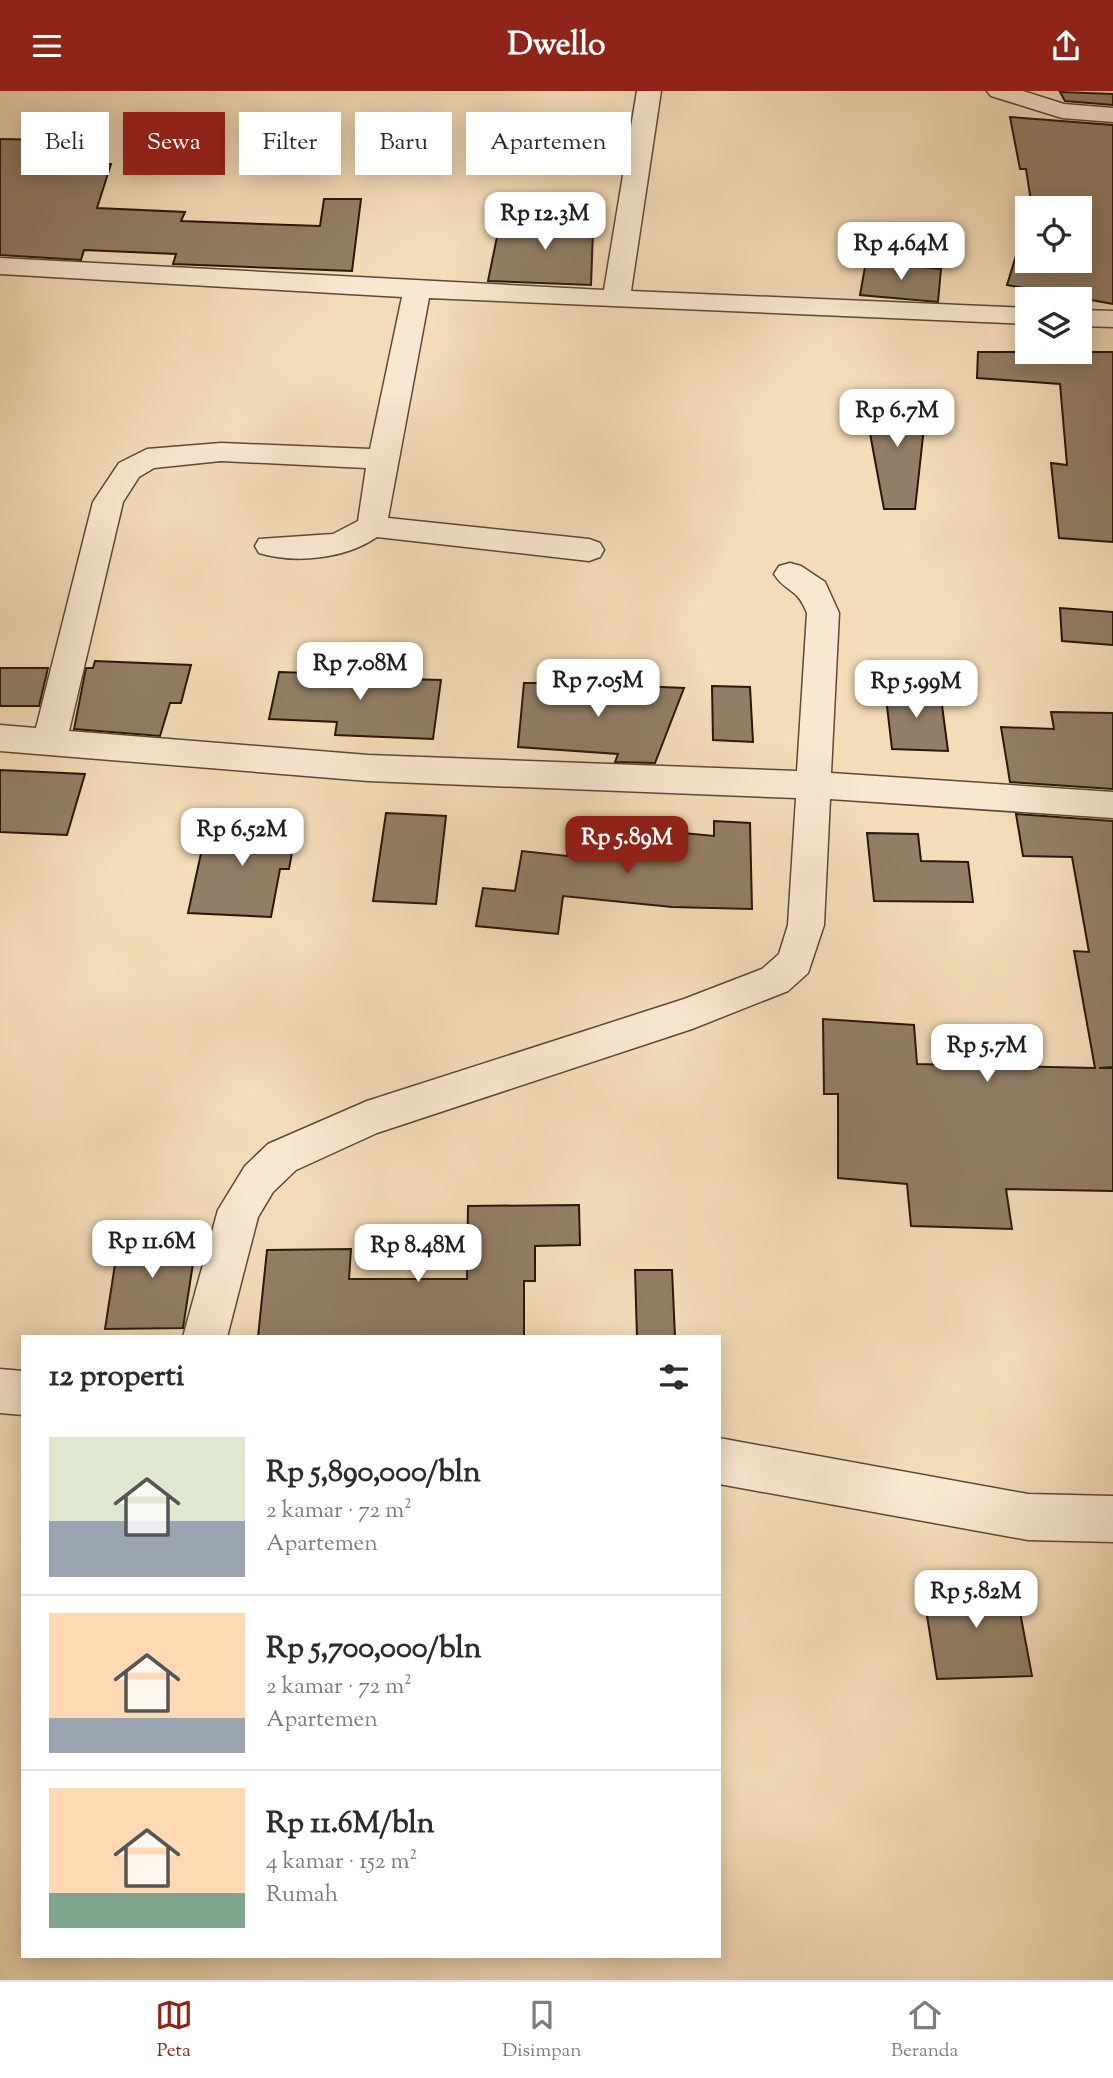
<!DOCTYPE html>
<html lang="id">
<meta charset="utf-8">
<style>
:root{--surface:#fff;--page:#f2f2f3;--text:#2b2b33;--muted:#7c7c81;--line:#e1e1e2;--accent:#8f2418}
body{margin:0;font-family:"Sorts Mill Goudy",serif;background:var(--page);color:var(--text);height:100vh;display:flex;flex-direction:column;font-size:26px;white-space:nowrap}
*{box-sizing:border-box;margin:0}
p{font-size:23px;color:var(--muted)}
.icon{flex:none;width:38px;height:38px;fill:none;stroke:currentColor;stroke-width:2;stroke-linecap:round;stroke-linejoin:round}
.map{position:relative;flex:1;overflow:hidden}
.sheet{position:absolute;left:21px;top:1244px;width:700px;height:623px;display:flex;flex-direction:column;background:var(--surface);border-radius:0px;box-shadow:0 4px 18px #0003}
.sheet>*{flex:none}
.top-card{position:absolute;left:21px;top:21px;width:700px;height:63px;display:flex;gap:14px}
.fabs{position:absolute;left:1015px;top:105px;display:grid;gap:14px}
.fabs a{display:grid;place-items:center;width:77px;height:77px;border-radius:0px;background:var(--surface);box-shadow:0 4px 18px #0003;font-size:35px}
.price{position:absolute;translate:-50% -60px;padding:0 16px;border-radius:14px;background:#fff;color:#222;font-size:23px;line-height:46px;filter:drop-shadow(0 2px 4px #0008)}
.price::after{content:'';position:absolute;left:50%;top:42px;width:21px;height:16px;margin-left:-10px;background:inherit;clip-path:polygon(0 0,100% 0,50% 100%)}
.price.active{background:var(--accent);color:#fff}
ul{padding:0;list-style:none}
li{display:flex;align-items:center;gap:21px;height:175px;padding:0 28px}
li+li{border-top:2px solid var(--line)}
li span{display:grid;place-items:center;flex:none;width:196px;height:140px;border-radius:0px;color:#555}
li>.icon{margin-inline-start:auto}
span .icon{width:84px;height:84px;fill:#fffc;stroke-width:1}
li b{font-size:30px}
h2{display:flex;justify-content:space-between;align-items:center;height:84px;padding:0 28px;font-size:30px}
.chip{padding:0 24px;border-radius:0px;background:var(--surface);box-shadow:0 4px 18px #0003;font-size:24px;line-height:63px}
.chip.active{background:var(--accent);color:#fff}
header{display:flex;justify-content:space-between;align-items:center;height:91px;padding:0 28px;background:var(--accent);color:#fff;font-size:32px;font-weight:700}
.tabs{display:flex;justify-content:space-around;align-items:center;height:98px;border-top:2px solid var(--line);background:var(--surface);font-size:19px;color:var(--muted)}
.tabs a{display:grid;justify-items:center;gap:4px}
.tabs .active{color:var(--accent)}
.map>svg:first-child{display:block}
</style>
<header><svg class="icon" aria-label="menu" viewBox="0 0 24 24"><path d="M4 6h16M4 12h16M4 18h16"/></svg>Dwello<svg class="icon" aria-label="share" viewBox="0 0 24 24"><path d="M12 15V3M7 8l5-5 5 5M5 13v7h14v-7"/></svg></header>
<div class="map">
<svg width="1113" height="1889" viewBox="0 0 1113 1889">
<rect width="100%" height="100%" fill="#f4dcb8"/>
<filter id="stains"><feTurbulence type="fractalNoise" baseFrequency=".00286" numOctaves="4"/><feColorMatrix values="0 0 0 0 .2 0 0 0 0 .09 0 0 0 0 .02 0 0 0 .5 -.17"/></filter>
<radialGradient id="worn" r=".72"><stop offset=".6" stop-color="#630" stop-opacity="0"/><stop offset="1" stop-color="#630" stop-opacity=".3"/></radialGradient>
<!-- building -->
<path fill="#927e66" stroke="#27180e" stroke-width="2" d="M 1060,1 L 1113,3 L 1113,14 L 1065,10 Z
M 1010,26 L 1113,34 L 1113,213 L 1007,194 L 1018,158 L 1027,160 L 1027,170 L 1080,170 L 1080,117 L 1032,117 L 1026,78 L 1020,78 Z
M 0,48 L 100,50 L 91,73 L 111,73 L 97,117 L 185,121 L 181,130 L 320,135 L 324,108 L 361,108 L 352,180 L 173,173 L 176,163 L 84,159 L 81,169 L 0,164 Z
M 542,120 L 581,120 L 581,139 L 593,139 L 591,194 L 488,190 L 499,136 L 542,137 Z
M 866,170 L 941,178 L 938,211 L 860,204 Z
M 978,261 L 1113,261 L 1113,451 L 1059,447 L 1051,372 L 1067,374 L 1060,293 L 977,287 Z
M 927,309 L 915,418 L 884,418 L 864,310 Z
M 1060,517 L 1113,521 L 1113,554 L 1062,550 Z
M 95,570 L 191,574 L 181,612 L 170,612 L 160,645 L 74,638 L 86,577 L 93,577 Z
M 344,575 L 397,577 L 396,584 L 406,585 L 405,588 L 441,589 L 433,648 L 335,644 L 337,631 L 269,628 L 279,581 L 343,583 Z
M 0,577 L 48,577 L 39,615 L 0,615 Z
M 524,592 L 565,592 L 684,597 L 655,672 L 615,671 L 618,663 L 518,656 Z
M 712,595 L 750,596 L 753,651 L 713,649 Z
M 885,598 L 940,599 L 948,660 L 892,658 Z
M 1051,621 L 1113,622 L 1113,698 L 1010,691 L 1001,636 L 1054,638 Z
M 0,679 L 85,683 L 67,744 L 0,741 Z
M 386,722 L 446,725 L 436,813 L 373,810 Z
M 243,723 L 275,724 L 273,738 L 296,739 L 289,778 L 280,778 L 271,826 L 188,822 L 207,735 L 239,737 Z
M 1016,723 L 1113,730 L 1113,976 L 1099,977 L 1113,977 L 1113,1100 L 1006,1098 L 1012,1138 L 911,1135 L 907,1093 L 838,1087 L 838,1003 L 824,1003 L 823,928 L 914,934 L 917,973 L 1095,977 L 1074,860 L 1089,861 L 1072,766 L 1023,765 Z
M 714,730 L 750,732 L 752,818 L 672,816 L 563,805 L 558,843 L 476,835 L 483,797 L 515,800 L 522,760 L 567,765 L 571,742 L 619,746 L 621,736 L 714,745 Z
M 867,742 L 918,743 L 921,770 L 968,771 L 973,811 L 874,810 Z
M 579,1114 L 580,1154 L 535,1155 L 535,1190 L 524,1190 L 524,1246 L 258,1246 L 267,1159 L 351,1158 L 349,1188 L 467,1188 L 468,1115 Z
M 198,1140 L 183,1237 L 105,1238 L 120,1141 Z
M 635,1179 L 672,1179 L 675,1246 L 637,1246 Z
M 1014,1489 L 1032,1585 L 937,1588 L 922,1493 Z"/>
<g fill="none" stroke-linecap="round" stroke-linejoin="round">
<defs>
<path id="minor" d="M 637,0 L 661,0 L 631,200 L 1027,217 L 1027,233 L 429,207 L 388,427 L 589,448 L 600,452 L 604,459 L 600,466 L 589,470 L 377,446 C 345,468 296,473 259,462 L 255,455 L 259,448 L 333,443 L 358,430 L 366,377 L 221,370 L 154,377 L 139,386 L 123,411 L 69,640 L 368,664 L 797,680 L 807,522 C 797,496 786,502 774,483 L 779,475 L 790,472 L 801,475 L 825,491 L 839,522 L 831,682 L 1113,701 L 1113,727 L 830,708 L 824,834 L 808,882 L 788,900 L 692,938 L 377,1042 L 296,1079 L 273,1101 L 258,1126 L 227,1246 L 183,1246 L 218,1119 L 245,1075 L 268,1053 L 367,1010 L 684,908 L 762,878 L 779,863 L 788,834 L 796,707 L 368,690 L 0,660 L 0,634 L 36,637 L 93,411 L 119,372 L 147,358 L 221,352 L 370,358 L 402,206 L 0,183 L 0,167 L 604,199 Z
M 987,0 L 1023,0 L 1064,13 L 1113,17 L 1113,31 L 1062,27 L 991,5 Z
M 1080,219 L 1113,220 L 1113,236 L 1080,235 Z
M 0,1278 L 23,1280 L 23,1324 L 0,1322 Z
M 719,1347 L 1028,1403 L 1113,1405 L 1113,1451 L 1028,1449 L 719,1393 Z"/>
</defs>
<!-- minor casing -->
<use href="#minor" stroke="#5a4938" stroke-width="3"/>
<!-- minor -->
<use href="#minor" fill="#f8e8d1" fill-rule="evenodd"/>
</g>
<rect width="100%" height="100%" filter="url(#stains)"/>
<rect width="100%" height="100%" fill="url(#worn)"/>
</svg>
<div class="fabs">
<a><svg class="icon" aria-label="locate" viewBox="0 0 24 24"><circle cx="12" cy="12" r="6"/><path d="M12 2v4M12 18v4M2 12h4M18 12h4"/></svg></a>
<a><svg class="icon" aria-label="layers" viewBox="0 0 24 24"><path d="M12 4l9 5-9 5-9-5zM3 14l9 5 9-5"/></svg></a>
</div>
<b class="price" style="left:545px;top:161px">Rp 12.3M</b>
<b class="price" style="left:901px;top:191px">Rp 4.64M</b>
<b class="price" style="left:897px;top:358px">Rp 6.7M</b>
<b class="price" style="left:360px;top:611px">Rp 7.08M</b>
<b class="price" style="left:598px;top:628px">Rp 7.05M</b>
<b class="price" style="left:916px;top:629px">Rp 5.99M</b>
<b class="price" style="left:242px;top:777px">Rp 6.52M</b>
<b class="price active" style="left:627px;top:785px">Rp 5.89M</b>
<b class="price" style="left:987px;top:993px">Rp 5.7M</b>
<b class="price" style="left:152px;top:1189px">Rp 11.6M</b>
<b class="price" style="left:418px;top:1193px">Rp 8.48M</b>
<b class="price" style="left:976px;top:1539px">Rp 5.82M</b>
<div class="top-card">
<a class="chip">Beli</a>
<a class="chip active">Sewa</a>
<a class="chip">Filter</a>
<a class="chip">Baru</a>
<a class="chip">Apartemen</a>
</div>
<section class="sheet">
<h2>12 properti<svg class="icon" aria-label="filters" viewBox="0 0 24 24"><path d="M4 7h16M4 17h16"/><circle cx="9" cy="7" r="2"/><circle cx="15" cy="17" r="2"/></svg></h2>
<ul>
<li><span style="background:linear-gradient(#dfe7d0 60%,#9aa5b1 0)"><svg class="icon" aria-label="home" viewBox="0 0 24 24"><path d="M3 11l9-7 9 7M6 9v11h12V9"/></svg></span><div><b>Rp 5,890,000/bln</b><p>2 kamar · 72 m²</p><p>Apartemen</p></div></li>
<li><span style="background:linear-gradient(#ffd9b3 75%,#9aa5b1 0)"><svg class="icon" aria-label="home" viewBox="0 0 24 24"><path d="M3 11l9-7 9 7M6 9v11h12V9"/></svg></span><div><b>Rp 5,700,000/bln</b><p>2 kamar · 72 m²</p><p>Apartemen</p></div></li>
<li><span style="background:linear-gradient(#ffd9b3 75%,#7fa58c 0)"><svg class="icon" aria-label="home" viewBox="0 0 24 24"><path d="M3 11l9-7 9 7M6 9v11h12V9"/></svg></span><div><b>Rp 11.6M/bln</b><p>4 kamar · 152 m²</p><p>Rumah</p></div></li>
</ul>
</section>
</div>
<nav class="tabs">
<a class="active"><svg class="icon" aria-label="map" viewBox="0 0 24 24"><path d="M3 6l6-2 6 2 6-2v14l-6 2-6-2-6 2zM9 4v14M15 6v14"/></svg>Peta</a>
<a><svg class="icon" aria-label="saved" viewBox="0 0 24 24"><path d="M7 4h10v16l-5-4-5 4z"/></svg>Disimpan</a>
<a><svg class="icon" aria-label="home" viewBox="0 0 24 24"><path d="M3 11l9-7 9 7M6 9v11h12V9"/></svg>Beranda</a>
</nav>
